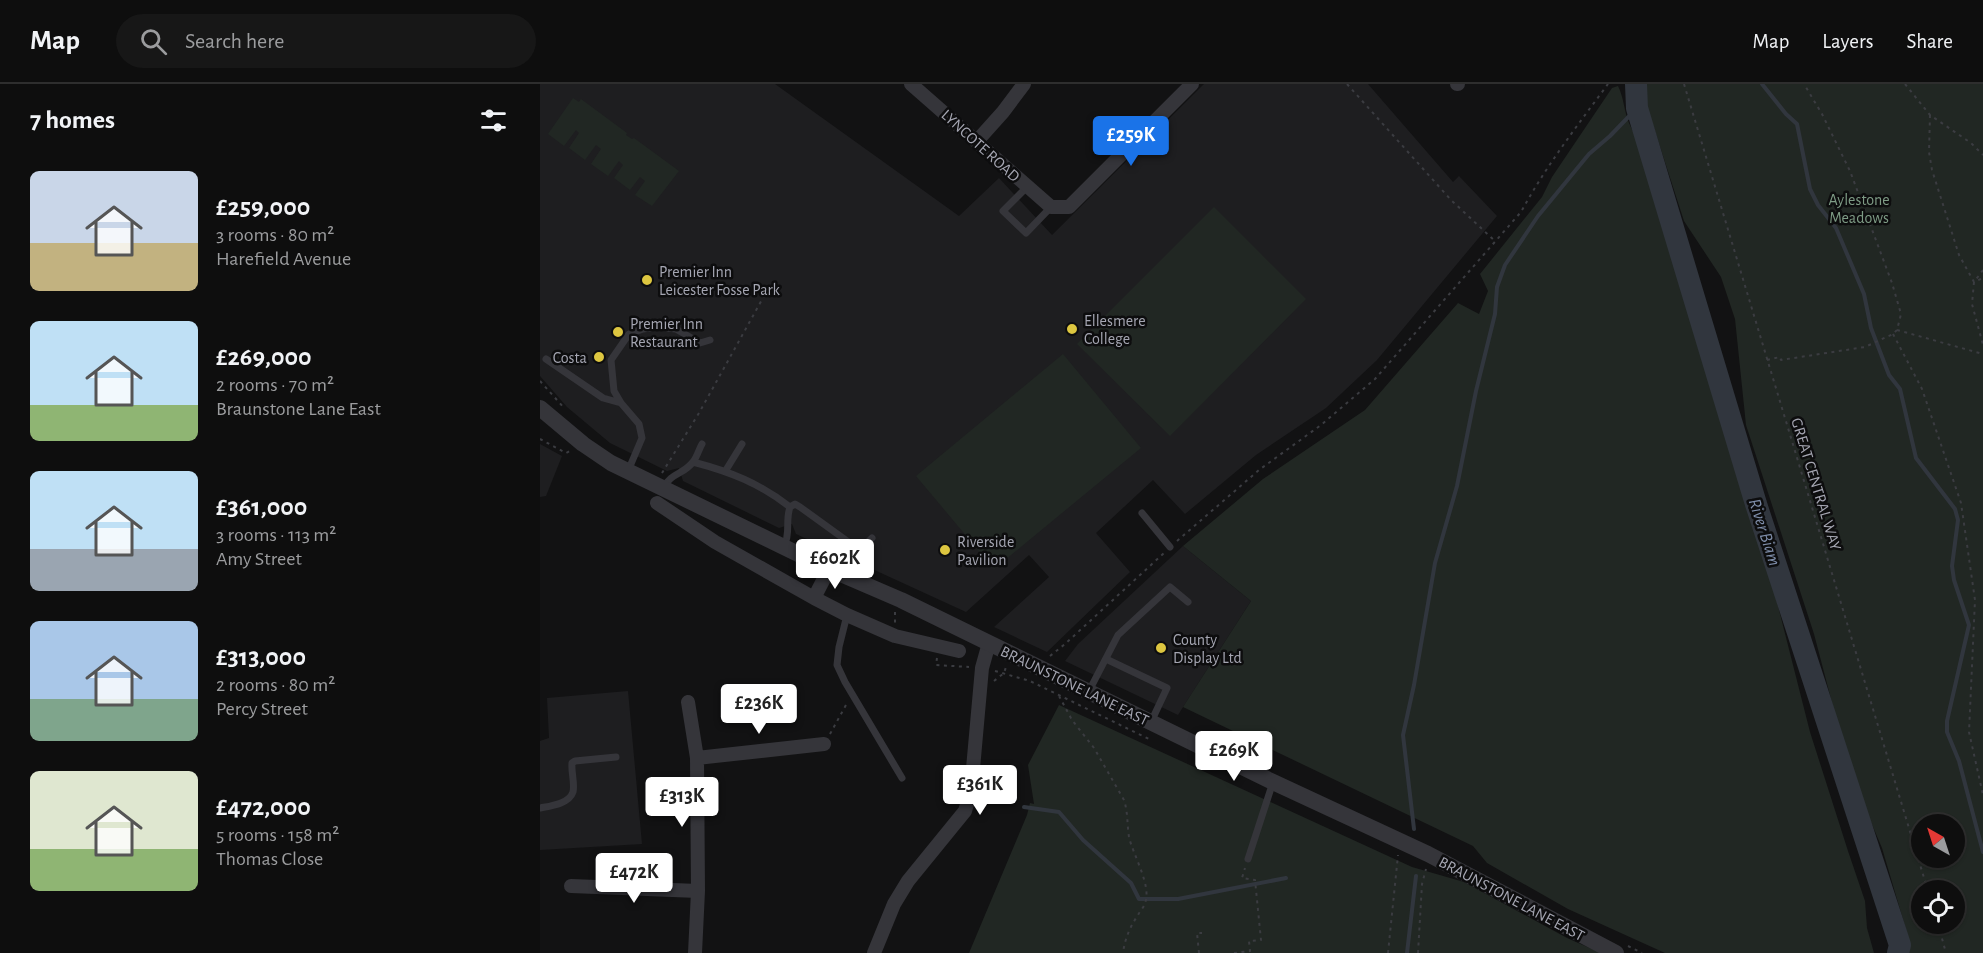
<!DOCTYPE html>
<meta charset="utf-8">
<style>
:root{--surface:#0e0e0e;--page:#171717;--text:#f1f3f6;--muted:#9b9c9e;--line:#2e2e2e;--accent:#1a73e8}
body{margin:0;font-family:"Alegreya Sans",sans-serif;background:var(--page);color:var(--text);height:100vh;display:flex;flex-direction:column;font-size:22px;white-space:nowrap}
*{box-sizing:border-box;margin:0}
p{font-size:20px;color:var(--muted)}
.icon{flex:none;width:33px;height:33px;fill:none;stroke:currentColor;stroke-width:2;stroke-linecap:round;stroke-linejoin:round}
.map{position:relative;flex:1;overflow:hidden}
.side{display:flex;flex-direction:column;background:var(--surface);width:540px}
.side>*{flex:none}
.needle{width:39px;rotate:321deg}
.buttons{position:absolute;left:1371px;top:730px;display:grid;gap:12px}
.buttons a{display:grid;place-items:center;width:54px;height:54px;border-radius:50%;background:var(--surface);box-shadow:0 2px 4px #0004,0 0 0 2px var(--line);font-size:30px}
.price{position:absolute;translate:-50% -51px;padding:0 14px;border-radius:6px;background:#fff;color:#222;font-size:20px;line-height:39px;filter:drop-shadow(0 2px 3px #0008)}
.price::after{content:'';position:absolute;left:50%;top:36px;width:18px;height:14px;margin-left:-9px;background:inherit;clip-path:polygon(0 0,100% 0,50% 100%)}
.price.active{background:var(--accent);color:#fff}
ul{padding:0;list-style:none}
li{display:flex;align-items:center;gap:18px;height:150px;padding:0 30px}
li span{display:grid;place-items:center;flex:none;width:168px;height:120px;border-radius:9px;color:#555}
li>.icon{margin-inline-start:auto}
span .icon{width:72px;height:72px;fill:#fffc;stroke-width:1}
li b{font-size:26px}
h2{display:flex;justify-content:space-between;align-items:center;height:72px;padding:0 30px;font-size:26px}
header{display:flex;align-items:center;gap:36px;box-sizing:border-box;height:84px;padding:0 30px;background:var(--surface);border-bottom:2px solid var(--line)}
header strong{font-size:28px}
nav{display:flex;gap:33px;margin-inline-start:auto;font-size:21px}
.search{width:420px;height:54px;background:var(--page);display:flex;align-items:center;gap:15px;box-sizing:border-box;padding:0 21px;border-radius:33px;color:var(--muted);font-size:22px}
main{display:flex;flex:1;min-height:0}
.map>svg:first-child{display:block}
</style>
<header>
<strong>Map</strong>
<div class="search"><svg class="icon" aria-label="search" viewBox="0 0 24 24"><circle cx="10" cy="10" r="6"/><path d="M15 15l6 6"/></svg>Search here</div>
<nav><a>Map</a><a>Layers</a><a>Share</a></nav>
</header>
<main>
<section class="side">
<h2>7 homes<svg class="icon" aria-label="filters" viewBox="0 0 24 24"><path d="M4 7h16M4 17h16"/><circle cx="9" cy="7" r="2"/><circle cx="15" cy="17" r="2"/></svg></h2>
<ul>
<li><span style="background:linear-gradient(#c9d6e8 60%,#c2b280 0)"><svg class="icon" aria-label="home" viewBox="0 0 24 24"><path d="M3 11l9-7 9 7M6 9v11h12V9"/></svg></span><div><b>£259,000</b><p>3 rooms · 80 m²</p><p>Harefield Avenue</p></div></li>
<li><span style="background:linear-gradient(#bfe0f5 70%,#8fb573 0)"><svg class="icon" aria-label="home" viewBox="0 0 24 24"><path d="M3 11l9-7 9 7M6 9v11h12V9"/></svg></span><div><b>£269,000</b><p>2 rooms · 70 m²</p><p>Braunstone Lane East</p></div></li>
<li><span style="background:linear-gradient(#bfe0f5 65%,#9aa5b1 0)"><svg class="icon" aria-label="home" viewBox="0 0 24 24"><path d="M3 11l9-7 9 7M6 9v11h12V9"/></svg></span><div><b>£361,000</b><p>3 rooms · 113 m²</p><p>Amy Street</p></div></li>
<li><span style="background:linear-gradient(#a9c7e8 65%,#7fa58c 0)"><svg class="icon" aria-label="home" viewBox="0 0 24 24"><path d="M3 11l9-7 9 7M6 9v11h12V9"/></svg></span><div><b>£313,000</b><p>2 rooms · 80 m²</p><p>Percy Street</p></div></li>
<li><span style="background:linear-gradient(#dfe7d0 65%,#8fb573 0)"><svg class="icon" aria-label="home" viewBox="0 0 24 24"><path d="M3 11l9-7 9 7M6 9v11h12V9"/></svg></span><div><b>£472,000</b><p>5 rooms · 158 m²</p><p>Thomas Close</p></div></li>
</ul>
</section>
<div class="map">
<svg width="1443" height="869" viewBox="0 0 1443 869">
<rect width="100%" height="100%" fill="#121213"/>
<!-- built -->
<path fill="#1e1e20" d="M 0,0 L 235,0 L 419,132 L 459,94 L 512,151 L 664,0 L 828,0 L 913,98 L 919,92 L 957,132 L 837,276 L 786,324 L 716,371 L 645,430 L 613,396 L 556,449 L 590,488 L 507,568 L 454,543 L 509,493 L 489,471 L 426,528 L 256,450 L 252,440 L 239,444 L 143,397 L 139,384 L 127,387 L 70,359 L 27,323 L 0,292 Z
M 0,360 L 22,372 L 6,412 L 0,413 Z
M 643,462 L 711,517 L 638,631 L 525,577 L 538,560 Z
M 88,607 L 102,760 L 0,766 L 0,657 L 9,654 L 7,614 Z"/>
<!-- green -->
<path fill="#212723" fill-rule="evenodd" d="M 1105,0 L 1443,0 L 1443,869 L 1363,869 L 1367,849 L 1342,764 L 1311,691 L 1274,550 L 1206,341 L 1195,235 L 1181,193 L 1144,137 L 1105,16 ZM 1382,741 L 1414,741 L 1414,774 L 1382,774 ZM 1382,807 L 1414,807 L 1414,840 L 1382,840 Z
M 1078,2 C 1084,14 1084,27 1089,39 C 1095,53 1104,64 1110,78 L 1177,304 L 1182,342 L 1204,401 L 1213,437 L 1236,514 L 1270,648 L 1308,767 L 1325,817 L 1327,844 L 1334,869 L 1125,869 L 1028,825 L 947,779 L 933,762 L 643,623 L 711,517 L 643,462 L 723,395 L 825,326 L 918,219 L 939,230 L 948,207 L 940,190 L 1002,113 L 1012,93 L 1072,4 Z
M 33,14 L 39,18 L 41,15 L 87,49 L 86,51 L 92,55 L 94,54 L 139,87 L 112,122 L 95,111 L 105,97 L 100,93 L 90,106 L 74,94 L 83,81 L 79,77 L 68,92 L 51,80 L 61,65 L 56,61 L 45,76 L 29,64 L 39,49 L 36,46 L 24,62 L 8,50 Z
M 674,123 L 766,215 L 630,352 L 537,260 Z
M 523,270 L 601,364 L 454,485 L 376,392 Z
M 519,621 L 872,783 L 924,798 L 1027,854 L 1061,869 L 429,869 L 487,731 L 490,719 L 494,720 L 488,681 Z"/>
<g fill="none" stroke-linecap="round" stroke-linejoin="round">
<!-- stream -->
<path stroke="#31363e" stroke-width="4" d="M 1222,0 L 1246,30 L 1257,40 L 1270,105 L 1278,121 L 1296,144 L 1324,210 L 1331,244 L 1349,291 L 1360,305 L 1376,374 L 1415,425 L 1418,436 L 1412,482 L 1414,496 L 1429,541 L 1407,637 L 1407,648 L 1419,677 L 1443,768
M 484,723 L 519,728 L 543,756 L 591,799 L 599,815 L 638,815 L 746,794
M 874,745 L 863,651 L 874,601 L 895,479 L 917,402 L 936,307 L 955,230 L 957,203 L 965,181 L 998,132 L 1049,70 L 1070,52 L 1097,24
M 867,869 L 876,792"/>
<!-- river -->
<path stroke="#31363e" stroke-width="22" d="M 1096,0 L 1097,24 L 1216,420 L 1360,861 L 1358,869"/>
<!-- path -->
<path stroke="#3b3c41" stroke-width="2" stroke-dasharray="3 4.5" stroke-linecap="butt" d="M 807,0 L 911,116 L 956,158
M 1144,0 L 1388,807
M 1365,0 L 1390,31 L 1431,59 L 1443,71
M 1390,31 L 1389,68 L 1392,86 L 1419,171 L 1434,198 L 1443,194
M 1443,186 L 1434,198 L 1432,220 L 1443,261
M 1357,246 L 1443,270
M 1353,250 L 1382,305 L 1421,419 L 1435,516 L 1429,648 L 1443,711
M 1227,276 L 1240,273 L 1241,276 L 1325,263 L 1353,250 L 1357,246 L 1361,230 L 1352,199 L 1310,87 L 1282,30 L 1264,0
M 0,297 L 25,325
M 0,355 L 26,369 L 30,367
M 122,389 L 159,329 L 224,212
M 637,457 L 719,386 L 781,341 L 835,295 L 981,128 C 1006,82 1037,42 1068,0
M 355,528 L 355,540
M 510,572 L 525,560 L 624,469
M 397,574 L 396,581 L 429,583
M 455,587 L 490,597 L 611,656
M 454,597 L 464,589 L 466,583
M 519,612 L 532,636 L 554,664 L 584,716 C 588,728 587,740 589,753 C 593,771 612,802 605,819 C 604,823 600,827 598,831 C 590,843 585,854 583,869
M 290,650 L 306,621
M 1398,840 L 1406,869
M 1088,862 L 1102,869
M 659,869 L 657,849 L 662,849
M 694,869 L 710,867 L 709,857 L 721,856 L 715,796 L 702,794 L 705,784
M 848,869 L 858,771
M 878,869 L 882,800 L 886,785"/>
<!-- service -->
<path stroke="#35353a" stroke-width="7" d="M 487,103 L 463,127 L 486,149 L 511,123
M 6,275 L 63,314 L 81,319
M 153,378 C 191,388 219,399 250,423 L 255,420 L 260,423 L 314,462 L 324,462 L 332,454
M 186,386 L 202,360
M 88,387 L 102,354 L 99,340 L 81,319 L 74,307 L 71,276 L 89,250 L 103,245 L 117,243 L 136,245 L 160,259 L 170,256
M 123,404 C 132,388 143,391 153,378 C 157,373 159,365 162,360
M 602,429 L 630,463
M 244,463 C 251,447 245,438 250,423
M 307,531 L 299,563 L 297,581 L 305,598 L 362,694
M 566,575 L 627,604 L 611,638
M 549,607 L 578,551 L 630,503 L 648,518
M 0,724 C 10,722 29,720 33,708 C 35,699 31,688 32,679 L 35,677 L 76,673
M 708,775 L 733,698"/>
<!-- minor -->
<path stroke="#35353a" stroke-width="14" d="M 371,0 L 511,123 L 529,123 L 652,0
M 917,0 L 918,0
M 437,57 L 463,28 L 484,0
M 117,419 L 175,458 L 274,514 L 307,531 L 355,552 L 419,567
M 274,514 L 289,485
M 148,618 L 157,674 L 158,807 L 155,869
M 157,674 L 284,660
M 31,802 L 158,807
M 334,869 L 354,820 L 368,797 L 425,727 L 431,707 L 442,584 L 449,559"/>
<!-- tertiary -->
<path stroke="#35353a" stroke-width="16" d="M 0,324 L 43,360 L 71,379 L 289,485 L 361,516 L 733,698 L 888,770 L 1076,869"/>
</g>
<!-- markers -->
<g fill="#ddc640" stroke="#0d0d0e" stroke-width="2">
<circle cx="107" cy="196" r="6"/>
<circle cx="532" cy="245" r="6"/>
<circle cx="78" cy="248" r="6"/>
<circle cx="59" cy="273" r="6"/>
<circle cx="405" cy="466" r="6"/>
<circle cx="621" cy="564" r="6"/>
</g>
<g text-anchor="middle" stroke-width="5" stroke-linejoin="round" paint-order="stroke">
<!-- street labels -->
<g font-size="16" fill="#a5a6b2" stroke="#0d0d0e">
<text transform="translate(441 61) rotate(42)" y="6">LYNCOTE ROAD</text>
<text transform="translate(1277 400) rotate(73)" y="6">GREAT CENTRAL WAY</text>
<text transform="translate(535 601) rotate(26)" y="6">BRAUNSTONE LANE EAST</text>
<text transform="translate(972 814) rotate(28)" y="6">BRAUNSTONE LANE EAST</text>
</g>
<!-- park labels -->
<g font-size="16" fill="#7e9b85" stroke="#0d0d0e">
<text x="1319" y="121">Aylestone<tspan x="1319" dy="18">Meadows</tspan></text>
</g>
<!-- poi labels -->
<g font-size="16" fill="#a5a6b2" stroke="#0d0d0e" text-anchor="start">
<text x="119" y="193">Premier Inn<tspan x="119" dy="18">Leicester Fosse Park</tspan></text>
<text x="544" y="242">Ellesmere<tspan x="544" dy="18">College</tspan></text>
<text x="90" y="245">Premier Inn<tspan x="90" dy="18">Restaurant</tspan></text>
<text x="47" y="279" text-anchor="end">Costa</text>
<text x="417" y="463">Riverside<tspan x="417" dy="18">Pavilion</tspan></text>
<text x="633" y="561">County<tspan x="633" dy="18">Display Ltd</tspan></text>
</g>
<!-- water labels -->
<g font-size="18" font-style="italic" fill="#7f8eaa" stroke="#0d0d0e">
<text transform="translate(1225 448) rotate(72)" y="6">River Biam</text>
</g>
</g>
</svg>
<div class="buttons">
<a><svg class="needle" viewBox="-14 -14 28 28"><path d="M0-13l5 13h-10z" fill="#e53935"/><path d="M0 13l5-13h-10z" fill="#9b9c9e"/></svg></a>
<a><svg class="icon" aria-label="locate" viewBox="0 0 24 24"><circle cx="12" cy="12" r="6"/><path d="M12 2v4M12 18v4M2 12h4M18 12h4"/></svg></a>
</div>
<b class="price active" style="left:591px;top:83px">£259K</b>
<b class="price" style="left:295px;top:506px">£602K</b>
<b class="price" style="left:219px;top:651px">£236K</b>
<b class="price" style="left:694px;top:698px">£269K</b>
<b class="price" style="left:440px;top:732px">£361K</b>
<b class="price" style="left:142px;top:744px">£313K</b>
<b class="price" style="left:94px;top:820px">£472K</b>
</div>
</main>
